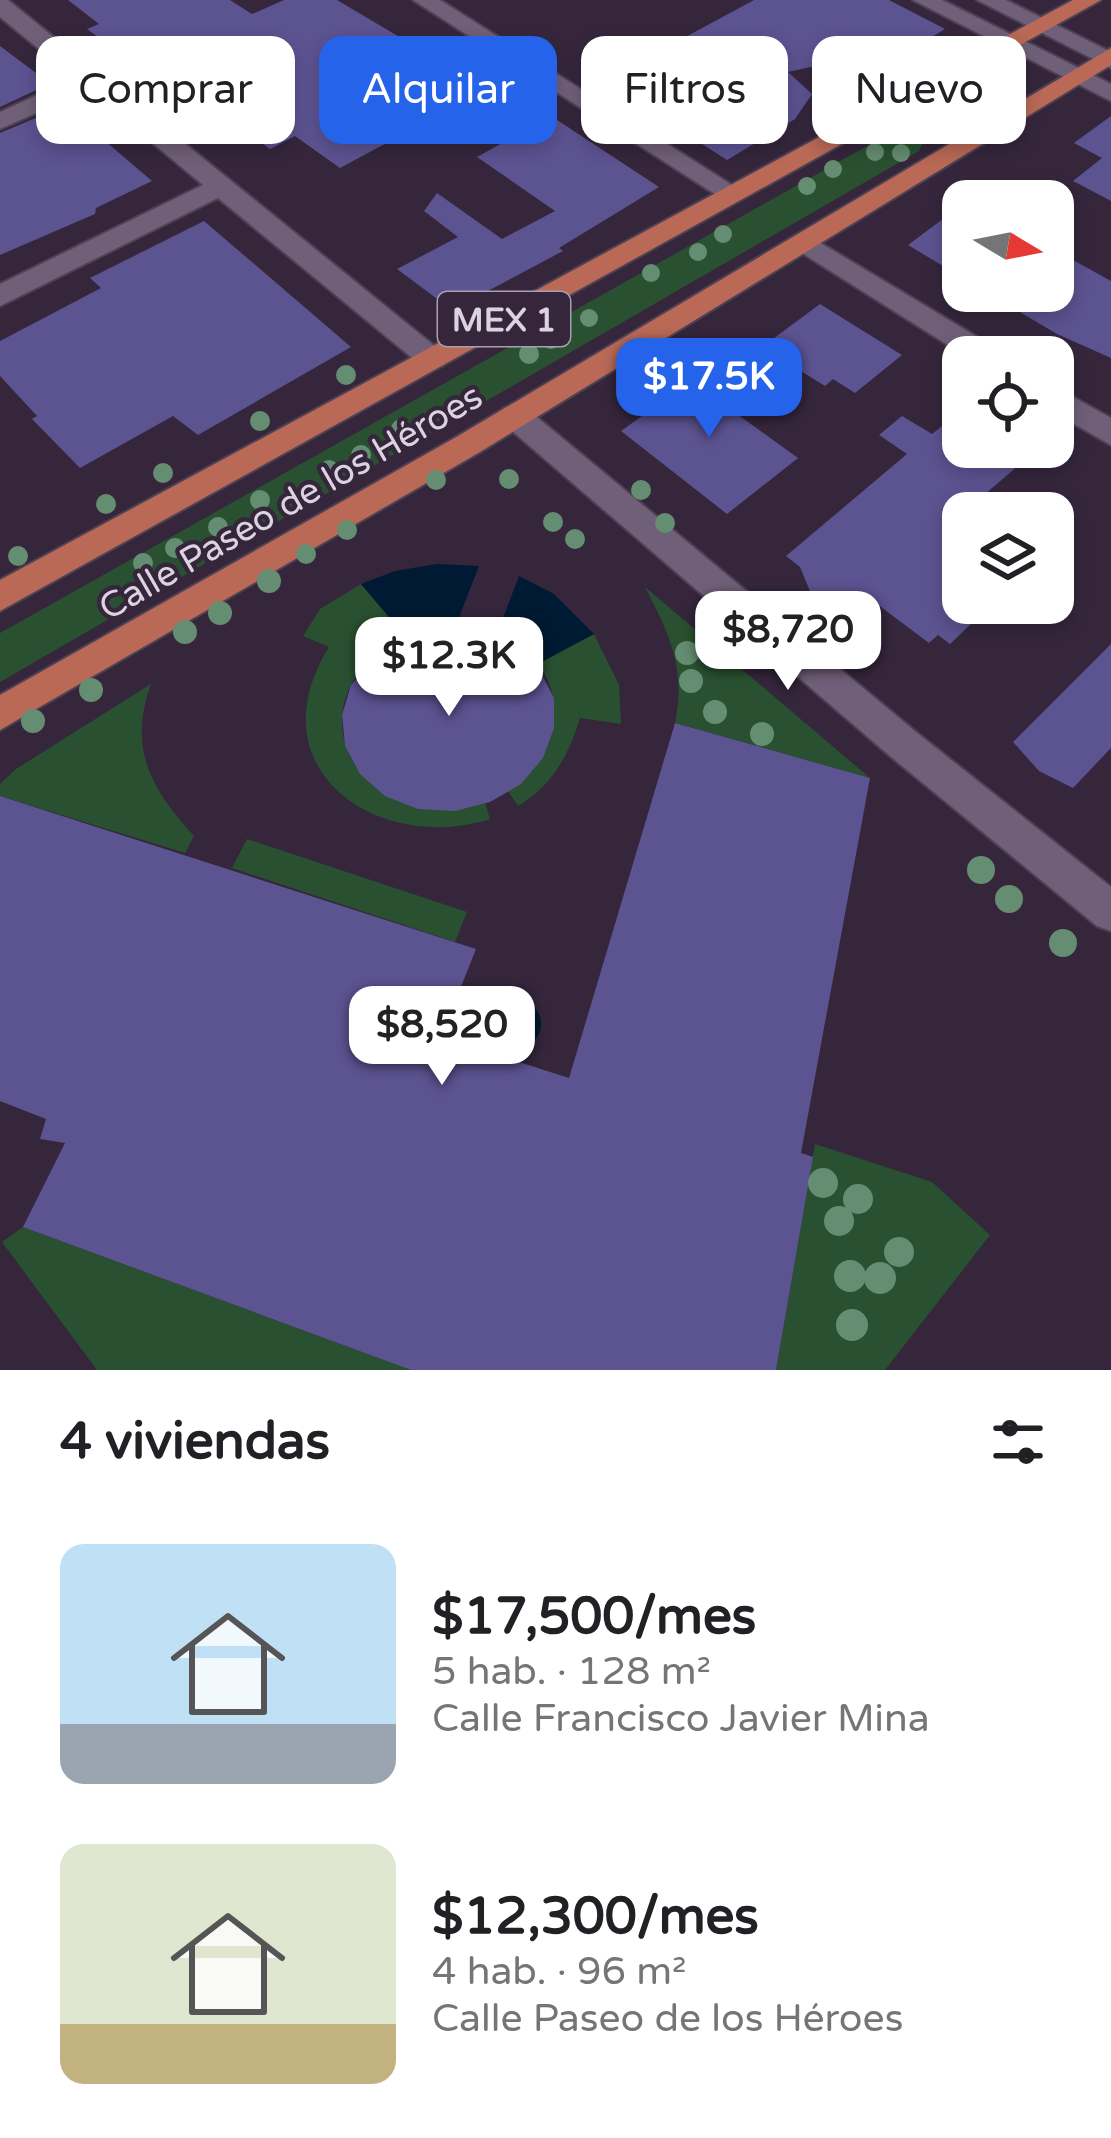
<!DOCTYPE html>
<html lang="es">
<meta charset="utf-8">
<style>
:root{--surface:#fff;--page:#f2f2f2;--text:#202124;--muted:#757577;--accent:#2563eb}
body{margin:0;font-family:"Varela Round",sans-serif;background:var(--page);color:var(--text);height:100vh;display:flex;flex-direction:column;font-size:45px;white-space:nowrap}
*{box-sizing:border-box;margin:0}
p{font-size:39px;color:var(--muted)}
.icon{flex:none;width:66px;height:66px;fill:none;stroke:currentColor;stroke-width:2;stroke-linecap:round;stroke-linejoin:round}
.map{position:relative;height:1370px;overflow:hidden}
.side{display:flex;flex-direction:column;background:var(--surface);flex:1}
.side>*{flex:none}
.banner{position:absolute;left:36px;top:36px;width:1041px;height:108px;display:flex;gap:24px}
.needle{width:78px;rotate:100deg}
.controls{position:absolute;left:942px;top:180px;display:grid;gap:24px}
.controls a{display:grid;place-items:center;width:132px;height:132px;border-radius:24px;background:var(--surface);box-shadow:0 6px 18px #0003;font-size:60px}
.price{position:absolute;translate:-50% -102px;padding:0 27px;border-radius:24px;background:#fff;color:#222;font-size:39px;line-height:78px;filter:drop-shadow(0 3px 6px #0008)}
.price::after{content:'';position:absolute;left:50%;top:72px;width:36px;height:27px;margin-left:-18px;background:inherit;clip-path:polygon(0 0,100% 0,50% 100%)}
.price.current{background:var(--accent);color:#fff}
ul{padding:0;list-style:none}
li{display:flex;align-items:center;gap:36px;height:300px;padding:0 60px}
li span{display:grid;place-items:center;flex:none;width:336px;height:240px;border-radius:24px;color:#555}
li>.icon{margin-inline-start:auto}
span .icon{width:144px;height:144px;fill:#fffc;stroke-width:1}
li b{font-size:51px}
h2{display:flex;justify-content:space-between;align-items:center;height:144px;padding:0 60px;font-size:51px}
.chip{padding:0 42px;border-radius:24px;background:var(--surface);box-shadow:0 6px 18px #0003;font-size:42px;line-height:108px}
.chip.current{background:var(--accent);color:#fff}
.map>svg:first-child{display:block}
</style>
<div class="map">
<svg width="1111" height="1370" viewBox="0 0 1111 1370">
<rect width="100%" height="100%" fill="#35263c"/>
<!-- green -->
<path fill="#295131" d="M 1004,69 L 1013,74 L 932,121 L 919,151 L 0,682 L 0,633 Z
M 361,584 L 405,636 C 282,699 355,837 485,803 L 490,819 C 375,855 254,767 329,647 L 303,636 L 320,609 Z
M 645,587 L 870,778 L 675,723 C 686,669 670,635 645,587 Z
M 594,634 L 619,685 L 621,724 L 580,718 C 569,755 552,786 518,806 L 508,791 C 540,748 575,718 538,663 Z
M 151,684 C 128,748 150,788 194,836 L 185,853 L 0,796 L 0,784 L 16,769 Z
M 247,839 L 467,912 L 455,942 L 232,868 Z
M 815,1144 L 932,1182 L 990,1235 L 885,1370 L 776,1370 Z
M 23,1227 L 411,1370 L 97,1370 L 2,1242 Z"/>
<!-- water -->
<path fill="#011a33" d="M 437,564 L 479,566 L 456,625 L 405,636 L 361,584 L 395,571 Z
M 519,576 L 554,594 L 594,634 L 538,664 L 515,641 L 497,634 Z
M493 1024a24 24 0 1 1 48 0a24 24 0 1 1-48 0Z"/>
<!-- building -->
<path fill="#5c5391" d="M 68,0 L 230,0 L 252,14 L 284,0 L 337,0 L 487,89 L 340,168 L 295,136 L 270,149 L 135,48 L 121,54 L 87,29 L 99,24 Z
M 754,0 L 889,0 L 945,29 L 886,65 L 869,54 L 788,72 L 812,94 L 795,119 L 727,160 L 604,81 Z
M 0,46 L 44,79 L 37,82 L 43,87 L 0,107 Z
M 64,106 L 152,181 L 96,208 L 95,214 L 0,255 L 0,133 Z
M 551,116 L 659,187 L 559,248 L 563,251 L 452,310 L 397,269 L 458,237 L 424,211 L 437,193 L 502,239 L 555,211 L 477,157 Z
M 1111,116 L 1111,201 L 1073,181 L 1102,158 L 1074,143 Z
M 963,204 L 963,278 L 908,245 Z
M 204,221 L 351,347 L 198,435 L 173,416 L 80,468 L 32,419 L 37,416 L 0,376 L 0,341 L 101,288 L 90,278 Z
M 1053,249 L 1111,281 L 1111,358 L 1057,334 L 984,291 L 1053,291 Z
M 820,304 L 902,355 L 855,393 L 833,379 L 825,386 L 762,347 Z
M 694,352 L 730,377 L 708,393 L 798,458 L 727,514 L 621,431 L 691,381 L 672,368 Z
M 963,410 L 963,447 L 1040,447 L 963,513 L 963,603 L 993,603 L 950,644 L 938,635 L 929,643 L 869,598 L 854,610 L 839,598 L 819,613 L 800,567 L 786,556 L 907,454 L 879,435 L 902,416 L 932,434 Z
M 456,625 L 497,634 L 533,658 L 554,698 L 554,728 L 543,758 L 521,784 L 490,802 L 455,811 L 418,809 L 385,796 L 360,774 L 345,746 L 342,715 L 351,685 L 387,645 L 411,633 Z
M 1111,644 L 1111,748 L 1073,788 L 1039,771 L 1013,742 Z
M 675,723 L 870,778 L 801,1153 L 813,1157 L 776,1370 L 411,1370 L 23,1227 L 65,1143 L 40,1139 L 46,1119 L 0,1101 L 0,796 L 476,949 L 441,1037 L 569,1078 Z"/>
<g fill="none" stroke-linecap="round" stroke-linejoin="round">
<defs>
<path id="minor" d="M 0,0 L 8,0 L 442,352 L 447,359 L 442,366 L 422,366 L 218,198 L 0,306 L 0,284 L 203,185 L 89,90 L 0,129 L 0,112 L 74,78 L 0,17 Z
M 413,0 L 440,0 L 743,192 L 730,200 L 721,198 Z
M 913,0 L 942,0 L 1111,84 L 1111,101 Z
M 977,0 L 1006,0 L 1111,52 L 1111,68 Z
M 804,233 L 999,350 L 1004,357 L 967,357 L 794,248 L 790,242 Z
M 1053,386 L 1111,418 L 1111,445 L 1053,412 Z
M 515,405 L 526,408 L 916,732 L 1111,887 L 1111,931 L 1097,926 L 890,756 L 504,424 L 500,416 L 504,408 Z"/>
<path id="major" d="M 1073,0 L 1101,0 L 0,611 L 0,580 Z
M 1111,48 L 1111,65 L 480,452 L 0,730 L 0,695 L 458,436 Z"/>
</defs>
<!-- minor casing -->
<use href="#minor" stroke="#4e4154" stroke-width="4"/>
<!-- major casing -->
<use href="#major" stroke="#4e4154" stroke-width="4"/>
<!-- minor -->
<use href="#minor" fill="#705f78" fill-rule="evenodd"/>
<!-- major -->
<use href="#major" fill="#b96956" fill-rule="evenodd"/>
</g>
<!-- trees -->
<g fill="#658d71">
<circle cx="875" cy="152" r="9"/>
<circle cx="901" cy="153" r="9"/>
<circle cx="833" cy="169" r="9"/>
<circle cx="807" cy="186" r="9"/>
<circle cx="723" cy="234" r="9"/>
<circle cx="698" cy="252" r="9"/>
<circle cx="651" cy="273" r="9"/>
<circle cx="589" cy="318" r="9"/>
<circle cx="551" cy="339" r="10"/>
<circle cx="529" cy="354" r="10"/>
<circle cx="346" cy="375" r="10"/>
<circle cx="260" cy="421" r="10"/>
<circle cx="401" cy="429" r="10"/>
<circle cx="361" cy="455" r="10"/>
<circle cx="329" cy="470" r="10"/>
<circle cx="163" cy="473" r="10"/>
<circle cx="509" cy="479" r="10"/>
<circle cx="436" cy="480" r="10"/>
<circle cx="641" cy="490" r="10"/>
<circle cx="260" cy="500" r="10"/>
<circle cx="106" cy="504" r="10"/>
<circle cx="553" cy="522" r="10"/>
<circle cx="665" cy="523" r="10"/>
<circle cx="218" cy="527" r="10"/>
<circle cx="347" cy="530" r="10"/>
<circle cx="575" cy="539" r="10"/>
<circle cx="175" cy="548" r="10"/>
<circle cx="306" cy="554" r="10"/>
<circle cx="18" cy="556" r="10"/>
<circle cx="143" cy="563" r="10"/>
<circle cx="269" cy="581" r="12"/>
<circle cx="220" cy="613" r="12"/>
<circle cx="185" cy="632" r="12"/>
<circle cx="687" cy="653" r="12"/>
<circle cx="691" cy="681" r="12"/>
<circle cx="91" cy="690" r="12"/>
<circle cx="715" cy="712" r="12"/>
<circle cx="33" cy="721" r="12"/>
<circle cx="762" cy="734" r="12"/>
<circle cx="981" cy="870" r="14"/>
<circle cx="1009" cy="899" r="14"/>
<circle cx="1063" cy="943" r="14"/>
<circle cx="823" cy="1183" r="15"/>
<circle cx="858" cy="1199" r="15"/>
<circle cx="839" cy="1221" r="15"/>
<circle cx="899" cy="1252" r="15"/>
<circle cx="850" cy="1276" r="16"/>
<circle cx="880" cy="1278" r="16"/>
<circle cx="852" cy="1325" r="16"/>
</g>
<g text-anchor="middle" stroke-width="9" stroke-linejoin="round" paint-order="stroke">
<!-- shield labels -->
<rect fill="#35263c" stroke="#aa9fb0" stroke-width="3" x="438" y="292" width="132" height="54" rx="9"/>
<g font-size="33" font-weight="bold" fill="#dcd3e1">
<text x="504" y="331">MEX 1</text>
</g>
<!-- street labels -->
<g font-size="36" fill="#dcd3e1" stroke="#35263c">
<text transform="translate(290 501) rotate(-30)" y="13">Calle Paseo de los Héroes</text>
</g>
</g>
</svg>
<div class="controls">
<a><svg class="needle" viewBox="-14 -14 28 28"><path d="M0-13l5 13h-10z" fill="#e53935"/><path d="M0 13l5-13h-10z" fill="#757577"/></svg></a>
<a><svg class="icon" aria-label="locate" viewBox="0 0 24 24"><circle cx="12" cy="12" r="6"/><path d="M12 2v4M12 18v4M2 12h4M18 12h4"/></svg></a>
<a><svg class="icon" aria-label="layers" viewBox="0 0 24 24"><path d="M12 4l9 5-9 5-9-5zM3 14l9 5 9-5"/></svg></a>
</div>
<b class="price current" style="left:709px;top:440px">$17.5K</b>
<b class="price" style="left:788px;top:693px">$8,720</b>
<b class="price" style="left:449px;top:719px">$12.3K</b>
<b class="price" style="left:442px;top:1088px">$8,520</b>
<div class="banner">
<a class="chip">Comprar</a>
<a class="chip current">Alquilar</a>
<a class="chip">Filtros</a>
<a class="chip">Nuevo</a>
</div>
</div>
<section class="side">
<h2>4 viviendas<svg class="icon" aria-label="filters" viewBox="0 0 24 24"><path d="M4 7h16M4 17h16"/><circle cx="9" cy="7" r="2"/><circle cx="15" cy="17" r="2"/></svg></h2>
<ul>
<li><span style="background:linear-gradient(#bfe0f5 75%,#9aa5b1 0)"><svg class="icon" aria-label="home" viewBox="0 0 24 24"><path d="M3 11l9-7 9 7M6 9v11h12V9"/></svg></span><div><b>$17,500/mes</b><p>5 hab. · 128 m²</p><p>Calle Francisco Javier Mina</p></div></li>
<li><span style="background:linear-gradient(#dfe7d0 75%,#c2b280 0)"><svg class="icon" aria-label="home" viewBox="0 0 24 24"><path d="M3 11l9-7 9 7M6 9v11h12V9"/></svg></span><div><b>$12,300/mes</b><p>4 hab. · 96 m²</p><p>Calle Paseo de los Héroes</p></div></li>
</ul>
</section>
